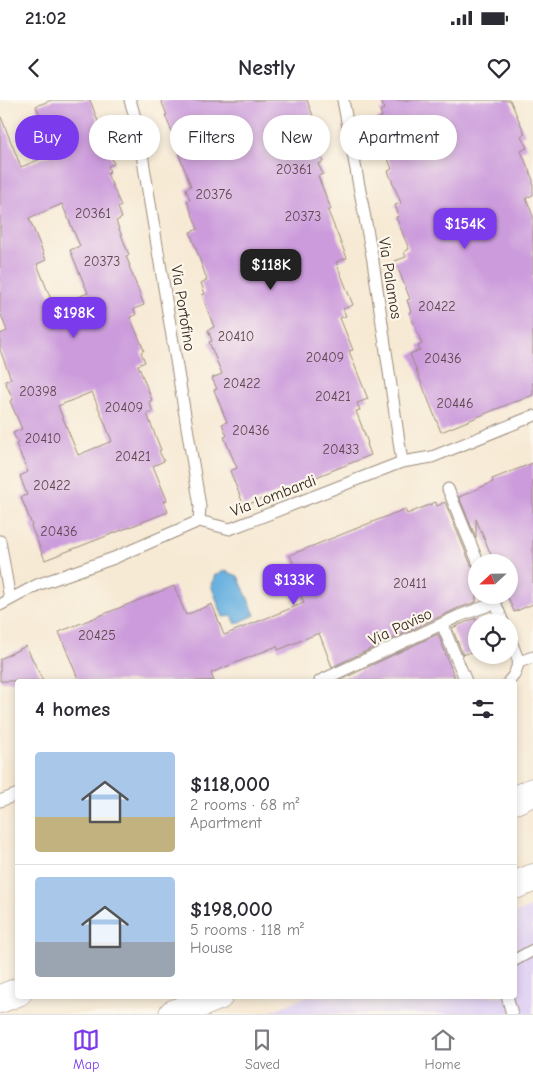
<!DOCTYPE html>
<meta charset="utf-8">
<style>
:root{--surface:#fff;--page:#f7f7f7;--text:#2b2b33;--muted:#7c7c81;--line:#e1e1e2;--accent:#7c3aed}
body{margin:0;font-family:"Comic Neue",sans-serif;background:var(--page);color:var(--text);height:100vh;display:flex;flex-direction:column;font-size:19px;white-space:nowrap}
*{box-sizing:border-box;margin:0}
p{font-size:16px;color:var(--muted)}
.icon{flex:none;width:28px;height:28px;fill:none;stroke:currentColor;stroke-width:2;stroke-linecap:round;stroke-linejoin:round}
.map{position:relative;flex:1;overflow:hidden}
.panel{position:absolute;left:15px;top:579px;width:502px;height:320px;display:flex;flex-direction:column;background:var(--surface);border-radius:5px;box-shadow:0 2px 8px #0003}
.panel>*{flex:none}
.top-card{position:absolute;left:15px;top:15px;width:504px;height:45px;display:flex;gap:10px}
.needle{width:32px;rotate:248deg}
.tools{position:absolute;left:468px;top:454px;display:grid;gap:10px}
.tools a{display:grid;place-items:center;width:50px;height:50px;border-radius:50%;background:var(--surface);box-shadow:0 2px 8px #0003;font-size:25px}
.price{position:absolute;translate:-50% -42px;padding:0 11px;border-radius:10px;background:var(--accent);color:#fff;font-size:16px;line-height:32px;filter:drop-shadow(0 1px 2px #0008)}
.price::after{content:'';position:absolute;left:50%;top:30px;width:15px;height:11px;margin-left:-8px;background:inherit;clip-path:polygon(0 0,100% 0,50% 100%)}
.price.selected{background:#222;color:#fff}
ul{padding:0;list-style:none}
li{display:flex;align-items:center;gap:15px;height:125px;padding:0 20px}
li+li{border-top:1px solid var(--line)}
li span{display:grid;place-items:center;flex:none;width:140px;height:100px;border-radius:5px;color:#555}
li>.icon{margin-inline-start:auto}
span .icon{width:60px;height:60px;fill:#fffc;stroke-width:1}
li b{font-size:21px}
h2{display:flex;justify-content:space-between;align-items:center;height:60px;padding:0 20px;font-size:21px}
.pill{padding:0 18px;border-radius:22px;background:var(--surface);box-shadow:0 2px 8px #0003;font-size:18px;line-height:45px}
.pill.selected{background:var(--accent);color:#fff}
.status{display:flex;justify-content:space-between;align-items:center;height:35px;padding:0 25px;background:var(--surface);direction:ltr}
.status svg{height:14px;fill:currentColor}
header{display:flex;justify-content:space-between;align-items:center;height:65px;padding:0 20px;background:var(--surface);font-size:22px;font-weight:600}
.dock{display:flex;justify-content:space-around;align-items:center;height:70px;border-top:1px solid var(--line);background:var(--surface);font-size:14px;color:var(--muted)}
.dock a{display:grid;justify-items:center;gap:2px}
.dock .selected{color:var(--accent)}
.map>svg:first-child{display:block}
</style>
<div class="status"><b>21:02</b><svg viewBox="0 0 49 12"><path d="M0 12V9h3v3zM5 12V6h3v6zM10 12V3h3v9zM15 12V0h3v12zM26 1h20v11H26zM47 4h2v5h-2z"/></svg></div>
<header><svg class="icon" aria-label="back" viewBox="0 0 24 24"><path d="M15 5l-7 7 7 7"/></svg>Nestly<svg class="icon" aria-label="heart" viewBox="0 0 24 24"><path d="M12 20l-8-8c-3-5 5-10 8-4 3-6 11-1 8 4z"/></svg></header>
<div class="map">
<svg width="533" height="914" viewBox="0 0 533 914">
<rect width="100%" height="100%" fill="#fbf7ec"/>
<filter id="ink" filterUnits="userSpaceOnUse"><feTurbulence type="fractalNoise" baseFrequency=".02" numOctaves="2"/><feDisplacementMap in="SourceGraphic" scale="10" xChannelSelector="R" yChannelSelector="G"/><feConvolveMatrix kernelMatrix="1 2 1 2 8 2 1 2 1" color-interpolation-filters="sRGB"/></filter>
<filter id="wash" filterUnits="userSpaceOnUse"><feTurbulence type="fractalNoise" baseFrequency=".0096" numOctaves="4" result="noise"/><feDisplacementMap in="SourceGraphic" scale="20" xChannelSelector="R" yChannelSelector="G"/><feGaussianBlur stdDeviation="1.12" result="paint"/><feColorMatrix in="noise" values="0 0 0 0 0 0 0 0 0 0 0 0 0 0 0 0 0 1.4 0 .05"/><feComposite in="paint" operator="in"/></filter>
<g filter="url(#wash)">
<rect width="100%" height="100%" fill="#f7ead5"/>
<!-- built -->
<path fill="#e2d4f3" d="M 533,806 L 533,914 L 264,914 L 308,896 L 515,896 L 515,814 Z"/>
<!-- water -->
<path fill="#69b1e0" stroke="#526e7f" d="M 225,471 L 238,476 L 255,515 L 236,524 L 232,516 L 223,517 L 211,485 L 215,475 Z"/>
<g id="blocks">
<!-- building -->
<path fill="#cc9bdc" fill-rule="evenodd" d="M 52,0 L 90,0 L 114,64 L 108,66 L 110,72 L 107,73 L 121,106 L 118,108 L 122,118 L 116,121 L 129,155 L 126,156 L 130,166 L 129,166 L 144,205 L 134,209 L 136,215 L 130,217 L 144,250 L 141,252 L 145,262 L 138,265 L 152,300 L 149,302 L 153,312 L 147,314 L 161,350 L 159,351 L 164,361 L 153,366 L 167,400 L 164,401 L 168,412 L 45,460 L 31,426 L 32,425 L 21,397 L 27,395 L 20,376 L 28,372 L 16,344 L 18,343 L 13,333 L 22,329 L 10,301 L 13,300 L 5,281 L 11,279 L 0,250 L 0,234 L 7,231 L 0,212 L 0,17 L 1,17 L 21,67 L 55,53 L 36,6 ZM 62,104 L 80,146 L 70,150 L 88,193 L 54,207 L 37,164 L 46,160 L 29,118 ZM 92,292 L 112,341 L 78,355 L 58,306 Z
M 161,0 L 307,0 L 313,16 L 311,17 L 315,28 L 309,30 L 323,62 L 318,64 L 323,74 L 318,76 L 331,109 L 328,111 L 332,121 L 347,158 L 336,162 L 353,205 L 343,209 L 346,216 L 340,218 L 353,250 L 349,251 L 368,299 L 357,303 L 360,310 L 356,311 L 368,343 L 367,344 L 371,355 L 244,406 L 230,371 L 237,368 L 224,337 L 227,336 L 222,324 L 227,322 L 214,290 L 217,289 L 212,278 L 222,274 L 209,242 L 212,241 L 208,230 L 214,227 L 202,195 L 205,194 L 201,183 L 207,180 L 190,132 L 198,129 L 187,101 L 190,100 L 186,89 L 191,86 L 179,55 L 181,54 L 165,15 L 167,15 Z
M 381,0 L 510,0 L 525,34 L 521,36 L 527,48 L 521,51 L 533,80 L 533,95 L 526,98 L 533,116 L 533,295 L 516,302 L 516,301 L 441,332 L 410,254 L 420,250 L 418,246 L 422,244 L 409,212 L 411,212 L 407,200 L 410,199 L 395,161 L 406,157 L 404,152 L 409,149 L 396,117 L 399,116 L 395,105 L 401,103 L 388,71 L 392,69 L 373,21 L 382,17 L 380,11 L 384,9 Z
M 533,363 L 533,504 L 514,512 L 507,495 L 509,495 L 509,462 L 494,462 L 476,419 L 476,438 L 459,397 L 493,382 L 492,379 Z
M 436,402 L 437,406 L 445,402 L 471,465 L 476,469 L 476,502 L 456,509 L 332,567 L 319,533 L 278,550 L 277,546 L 211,573 L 214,581 L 79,581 L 59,532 L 174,486 L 186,515 L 212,504 L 224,535 L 304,503 L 297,486 L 302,485 L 290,455 L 405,409 L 407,414 Z
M 476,518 L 476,550 L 463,555 L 452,528 Z
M 438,534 L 456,581 L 338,581 Z
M 26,546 L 43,581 L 0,581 L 0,559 Z"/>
</g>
</g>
<g filter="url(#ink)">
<use href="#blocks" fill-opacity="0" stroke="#998a7a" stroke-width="1"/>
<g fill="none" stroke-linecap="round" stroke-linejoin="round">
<defs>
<path id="lane" d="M 130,0 L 137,24 L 200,406 L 199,421
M 343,0 L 373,161 L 402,362
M 448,389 L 478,462
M 0,441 L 10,499
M 492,495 L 503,522
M 0,505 L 37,485 L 114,458 L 199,421 L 230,429 L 402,362 L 432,357 L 533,316
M 442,524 L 466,581
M 509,536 L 519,562 L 533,557
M 320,581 L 459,516 L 495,503
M 509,581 L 514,575 L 519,562
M 0,701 L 18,694
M 515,860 L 533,850
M 507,896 L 512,914"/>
<path id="primary" d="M 515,700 L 533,692
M 515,785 L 533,778
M 0,899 L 18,892
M 173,914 L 219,896"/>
</defs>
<!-- lane casing -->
<use href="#lane" stroke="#998a7a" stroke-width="13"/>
<!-- primary casing -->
<use href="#primary" stroke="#998a7a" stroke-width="29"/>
<!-- lane -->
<use href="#lane" stroke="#fff" stroke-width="11"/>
<!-- primary -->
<use href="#primary" stroke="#fff" stroke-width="28"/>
</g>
</g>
<g text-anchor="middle" stroke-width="4.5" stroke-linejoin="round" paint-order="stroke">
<!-- number labels -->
<g font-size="14" fill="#5f464e">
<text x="294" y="74">20361</text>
<text x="214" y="99">20376</text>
<text x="93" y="118">20361</text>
<text x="303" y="121">20373</text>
<text x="102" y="166">20373</text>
<text x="437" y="211">20422</text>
<text x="236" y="241">20410</text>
<text x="325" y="262">20409</text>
<text x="443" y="263">20436</text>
<text x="242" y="288">20422</text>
<text x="38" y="296">20398</text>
<text x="333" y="301">20421</text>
<text x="455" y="308">20446</text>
<text x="124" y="312">20409</text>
<text x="251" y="335">20436</text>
<text x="43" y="343">20410</text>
<text x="341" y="354">20433</text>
<text x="133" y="361">20421</text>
<text x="52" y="390">20422</text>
<text x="59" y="436">20436</text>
<text x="410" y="488">20411</text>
<text x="97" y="540">20425</text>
</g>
<!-- street labels -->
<g font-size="16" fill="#3b2a1e" stroke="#fbf7ec">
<text transform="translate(391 178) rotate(81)" y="6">Via Palamos</text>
<text transform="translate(184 208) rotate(81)" y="6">Via Portofino</text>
<text transform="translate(273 395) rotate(-21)" y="6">Via Lombardi</text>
<text transform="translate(400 526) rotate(-25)" y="6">Via Paviso</text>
</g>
</g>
</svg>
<div class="tools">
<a><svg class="needle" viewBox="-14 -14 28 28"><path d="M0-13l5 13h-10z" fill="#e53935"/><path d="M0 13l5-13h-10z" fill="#7c7c81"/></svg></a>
<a><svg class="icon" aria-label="locate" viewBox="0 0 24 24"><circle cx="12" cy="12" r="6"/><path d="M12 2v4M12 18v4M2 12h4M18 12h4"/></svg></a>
</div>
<b class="price" style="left:465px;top:150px">$154K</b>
<b class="price selected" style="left:271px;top:191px">$118K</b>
<b class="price" style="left:74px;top:239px">$198K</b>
<b class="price" style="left:294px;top:506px">$133K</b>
<div class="top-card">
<a class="pill selected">Buy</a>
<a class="pill">Rent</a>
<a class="pill">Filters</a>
<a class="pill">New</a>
<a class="pill">Apartment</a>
</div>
<section class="panel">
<h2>4 homes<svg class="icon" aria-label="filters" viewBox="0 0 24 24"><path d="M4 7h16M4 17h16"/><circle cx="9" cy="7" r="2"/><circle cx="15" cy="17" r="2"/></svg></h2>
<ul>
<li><span style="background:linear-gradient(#a9c7e8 65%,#c2b280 0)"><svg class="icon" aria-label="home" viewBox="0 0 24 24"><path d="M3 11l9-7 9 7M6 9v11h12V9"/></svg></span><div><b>$118,000</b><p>2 rooms · 68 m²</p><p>Apartment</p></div></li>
<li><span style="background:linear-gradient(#a9c7e8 65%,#9aa5b1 0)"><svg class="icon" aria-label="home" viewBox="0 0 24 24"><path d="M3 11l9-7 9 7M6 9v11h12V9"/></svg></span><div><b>$198,000</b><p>5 rooms · 118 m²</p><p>House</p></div></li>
</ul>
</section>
</div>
<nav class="dock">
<a class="selected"><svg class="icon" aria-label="map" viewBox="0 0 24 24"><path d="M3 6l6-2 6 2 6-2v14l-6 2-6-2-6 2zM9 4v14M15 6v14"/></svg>Map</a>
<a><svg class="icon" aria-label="saved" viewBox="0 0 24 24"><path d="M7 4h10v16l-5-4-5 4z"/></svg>Saved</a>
<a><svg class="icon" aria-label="home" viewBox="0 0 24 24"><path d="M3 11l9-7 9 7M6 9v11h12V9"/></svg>Home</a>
</nav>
